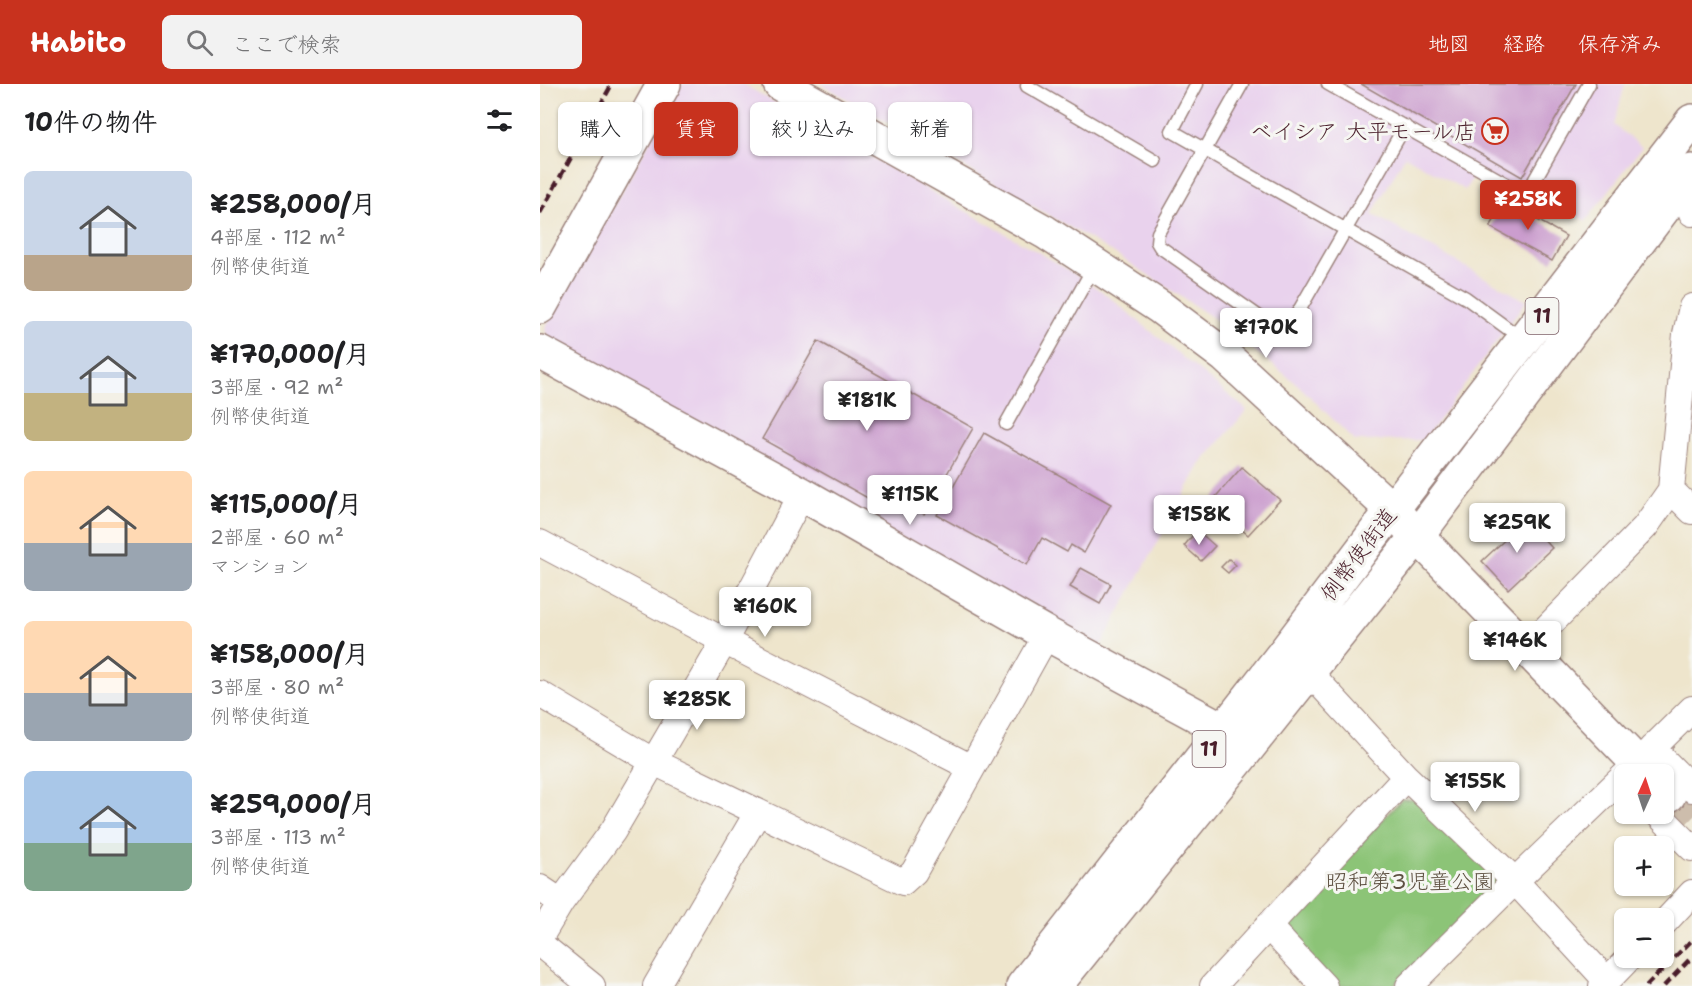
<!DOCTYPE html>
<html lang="ja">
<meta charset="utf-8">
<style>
:root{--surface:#fff;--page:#f2f2f2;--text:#202124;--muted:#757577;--accent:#c8321e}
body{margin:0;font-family:"Shantell Sans","Klee One",sans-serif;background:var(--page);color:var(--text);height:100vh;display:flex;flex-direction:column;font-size:22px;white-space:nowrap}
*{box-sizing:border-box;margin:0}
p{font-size:20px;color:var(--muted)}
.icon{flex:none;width:33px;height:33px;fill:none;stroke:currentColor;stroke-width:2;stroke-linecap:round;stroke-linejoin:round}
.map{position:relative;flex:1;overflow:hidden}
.drawer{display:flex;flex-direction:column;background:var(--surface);width:540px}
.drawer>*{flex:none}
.hud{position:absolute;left:18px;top:18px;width:570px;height:54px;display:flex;gap:12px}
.needle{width:39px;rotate:3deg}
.fabs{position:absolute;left:1074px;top:680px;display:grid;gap:12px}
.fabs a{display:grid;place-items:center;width:60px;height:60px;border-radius:9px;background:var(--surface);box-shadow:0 2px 4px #0004;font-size:30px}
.price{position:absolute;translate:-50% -51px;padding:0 14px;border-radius:6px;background:#fff;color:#222;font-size:20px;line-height:39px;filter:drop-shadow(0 2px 3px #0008)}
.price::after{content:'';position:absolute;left:50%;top:36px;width:18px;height:14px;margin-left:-9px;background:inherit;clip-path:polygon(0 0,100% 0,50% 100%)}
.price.active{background:var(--accent);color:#fff}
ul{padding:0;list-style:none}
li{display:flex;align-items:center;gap:18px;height:150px;padding:0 24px}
li span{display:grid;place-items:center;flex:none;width:168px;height:120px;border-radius:9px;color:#555}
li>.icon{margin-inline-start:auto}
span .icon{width:72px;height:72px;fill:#fffc;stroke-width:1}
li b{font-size:26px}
h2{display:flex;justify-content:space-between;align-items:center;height:72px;padding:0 24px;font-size:26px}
.chip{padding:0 21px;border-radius:9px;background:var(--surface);box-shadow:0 2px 4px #0004;font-size:21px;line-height:54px}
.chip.active{background:var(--accent);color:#fff}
header{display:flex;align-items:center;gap:36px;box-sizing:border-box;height:84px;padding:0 30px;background:var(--accent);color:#fff}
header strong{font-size:28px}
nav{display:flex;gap:33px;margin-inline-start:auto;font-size:21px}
.search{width:420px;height:54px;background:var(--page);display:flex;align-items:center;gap:15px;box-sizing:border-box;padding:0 21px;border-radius:9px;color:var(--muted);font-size:22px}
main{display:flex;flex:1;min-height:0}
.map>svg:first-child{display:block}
</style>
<header>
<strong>Habito</strong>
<div class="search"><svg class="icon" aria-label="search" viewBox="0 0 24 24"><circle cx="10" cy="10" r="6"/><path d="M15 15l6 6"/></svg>ここで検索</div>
<nav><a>地図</a><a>経路</a><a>保存済み</a></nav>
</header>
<main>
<section class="drawer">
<h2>10件の物件<svg class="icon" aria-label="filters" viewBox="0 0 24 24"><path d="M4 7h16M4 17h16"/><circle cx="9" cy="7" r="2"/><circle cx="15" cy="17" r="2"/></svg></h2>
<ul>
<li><span style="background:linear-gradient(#c9d6e8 70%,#b9a48a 0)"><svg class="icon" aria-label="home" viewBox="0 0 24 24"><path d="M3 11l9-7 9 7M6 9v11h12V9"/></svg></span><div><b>¥258,000/月</b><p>4部屋 · 112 m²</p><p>例幣使街道</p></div></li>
<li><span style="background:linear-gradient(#c9d6e8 60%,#c2b280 0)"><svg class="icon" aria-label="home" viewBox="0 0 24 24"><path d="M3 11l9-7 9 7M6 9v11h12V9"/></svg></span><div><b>¥170,000/月</b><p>3部屋 · 92 m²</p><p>例幣使街道</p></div></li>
<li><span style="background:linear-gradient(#ffd9b3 60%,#9aa5b1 0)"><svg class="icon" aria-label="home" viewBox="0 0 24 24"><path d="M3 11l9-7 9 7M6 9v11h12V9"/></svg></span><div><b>¥115,000/月</b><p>2部屋 · 60 m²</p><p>マンション</p></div></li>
<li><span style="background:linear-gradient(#ffd9b3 60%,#9aa5b1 0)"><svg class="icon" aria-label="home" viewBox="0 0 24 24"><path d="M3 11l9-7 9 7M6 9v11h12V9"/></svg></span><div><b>¥158,000/月</b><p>3部屋 · 80 m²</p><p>例幣使街道</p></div></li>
<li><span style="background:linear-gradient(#a9c7e8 60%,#7fa58c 0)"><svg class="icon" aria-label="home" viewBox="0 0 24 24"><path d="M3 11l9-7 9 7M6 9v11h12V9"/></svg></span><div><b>¥259,000/月</b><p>3部屋 · 113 m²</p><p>例幣使街道</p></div></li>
</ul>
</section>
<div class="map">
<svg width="1152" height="902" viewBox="0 0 1152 902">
<rect width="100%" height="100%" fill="#f6f6f2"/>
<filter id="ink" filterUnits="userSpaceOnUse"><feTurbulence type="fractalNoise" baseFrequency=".0167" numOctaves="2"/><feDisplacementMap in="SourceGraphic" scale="12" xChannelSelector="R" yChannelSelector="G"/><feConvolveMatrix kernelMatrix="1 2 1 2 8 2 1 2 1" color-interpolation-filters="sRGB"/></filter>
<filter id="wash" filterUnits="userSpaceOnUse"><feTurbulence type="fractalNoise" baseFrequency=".008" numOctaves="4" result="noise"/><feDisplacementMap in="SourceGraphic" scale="24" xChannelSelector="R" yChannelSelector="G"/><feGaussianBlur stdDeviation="1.35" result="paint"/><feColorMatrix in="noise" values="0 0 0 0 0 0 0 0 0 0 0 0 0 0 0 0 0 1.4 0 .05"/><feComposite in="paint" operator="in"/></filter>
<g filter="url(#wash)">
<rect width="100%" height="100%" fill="#eee5cc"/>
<!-- built -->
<path fill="#e9d2ed" d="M 142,0 L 203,0 L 517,179 L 563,208 L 707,326 L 660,381 L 559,565 L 9,260 L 5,244 Z
M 281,0 L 1085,0 L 1074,41 L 1102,63 L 1046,137 L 1001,112 L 993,125 L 934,91 L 925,106 L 865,72 L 832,130 L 986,217 L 884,356 L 815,357 L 757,300 L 675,235 L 576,170 Z"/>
<!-- green -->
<path fill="#8cc477" stroke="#6b7251" stroke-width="1.5" d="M 862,715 L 877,716 L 960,795 L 853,902 L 796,902 L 740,845 Z"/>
<g id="blocks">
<!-- building -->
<path fill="#cb9dce" d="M 821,0 L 1036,0 L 982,93 Z
M 965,118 L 1026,152 L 1012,177 L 950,143 Z
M 278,257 L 433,344 L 384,430 L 356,414 L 349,426 L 222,355 Z
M 444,349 L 571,420 L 544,469 L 531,461 L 527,468 L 502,454 L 487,481 L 397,431 Z
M 702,383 L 740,416 L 708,451 L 671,418 Z
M 986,436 L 1012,464 L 968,505 L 942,477 Z
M 657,446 L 675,462 L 661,477 L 644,462 Z
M 689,475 L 696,481 L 688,489 L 681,483 Z
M 541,484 L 571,500 L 560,520 L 530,503 Z"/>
</g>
</g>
<g filter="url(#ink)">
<use href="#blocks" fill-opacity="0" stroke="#9c827c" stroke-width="1.5"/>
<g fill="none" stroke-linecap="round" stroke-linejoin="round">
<!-- secondary-tunnel -->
<path stroke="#cdbdac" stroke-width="33" stroke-dasharray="33 16" stroke-linecap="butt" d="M 1129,711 L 1152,734"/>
<defs>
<path id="lane" d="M 657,0 L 632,47 L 926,214 L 982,255
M 702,0 L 618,149 L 617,158 L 620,163 L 745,251 L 865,42
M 788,0 L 986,111 L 1049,0
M 487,2 L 615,77
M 466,340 L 555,181"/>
<path id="street" d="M 1124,96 L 1148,118 L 1152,129
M 1131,406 L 1152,427
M 0,459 L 184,557 L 432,684
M 987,564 L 1105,443 L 1131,406 L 1146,250 L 1152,223
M 757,575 L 866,693 L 975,797 L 1067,897
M 0,610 L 114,678 L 363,798 L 374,788 L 507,550
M 1112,664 L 1152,705
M 1086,690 L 1152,625
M 1117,729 L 1152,764
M 0,804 L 21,818
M 1124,839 L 1152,809
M 728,842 L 784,902
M 0,853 L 21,818 L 73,747 L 181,563 L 262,410
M 0,860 L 52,902
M 116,902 L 218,728
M 673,902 L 866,693
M 869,902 L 975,797 L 1084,692
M 1062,902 L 1090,873"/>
<path id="secondary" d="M 240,0 L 505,148 L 621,224 L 685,272 L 852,426 L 1108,690
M 0,223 L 124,0
M 0,268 L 262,410 L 507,550 L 684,646 L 707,663
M 1124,705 L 1129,711"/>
<path id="primary" d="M 483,902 L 747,565 L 852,426 L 1152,37
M 515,902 L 708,664 L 878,451 L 1152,87"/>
</defs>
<!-- lane casing -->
<use href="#lane" stroke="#9c827c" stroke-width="15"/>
<!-- street casing -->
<use href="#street" stroke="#9c827c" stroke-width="28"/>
<!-- secondary casing -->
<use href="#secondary" stroke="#9c827c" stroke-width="36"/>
<!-- primary casing -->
<use href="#primary" stroke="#9c827c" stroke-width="36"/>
<!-- lane -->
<use href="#lane" stroke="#fff" stroke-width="12"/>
<!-- street -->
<use href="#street" stroke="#fff" stroke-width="26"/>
<!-- secondary -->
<use href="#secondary" stroke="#fff" stroke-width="33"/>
<!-- primary -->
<use href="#primary" stroke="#fff" stroke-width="33"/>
<!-- rail -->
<path stroke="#4a1f2b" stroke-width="4.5" stroke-dasharray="9 4.5" stroke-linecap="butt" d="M 0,129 L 72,0
M 1106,902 L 1152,856
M 1124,902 L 1152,873"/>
</g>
</g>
<!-- icons -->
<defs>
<symbol id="supermarket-ring" viewBox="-11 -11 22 22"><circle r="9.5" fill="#f6f6f2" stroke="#c8321e" stroke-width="1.5"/><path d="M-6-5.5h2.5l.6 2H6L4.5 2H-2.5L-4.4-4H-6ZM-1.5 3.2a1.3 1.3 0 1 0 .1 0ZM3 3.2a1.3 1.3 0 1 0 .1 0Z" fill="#c8321e"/></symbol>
</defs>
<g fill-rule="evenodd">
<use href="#supermarket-ring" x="940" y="32" width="30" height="30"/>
</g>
<g text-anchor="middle" stroke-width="6" stroke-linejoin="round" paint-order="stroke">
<!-- shield labels -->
<g fill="#f6f6f2" stroke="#7e6067" stroke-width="1.5">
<rect x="985.5" y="214" width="33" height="36" rx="4.5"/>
<rect x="652.5" y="647" width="33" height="36" rx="4.5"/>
</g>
<g font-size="21" font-weight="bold" fill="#4a1f2b">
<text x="1002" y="239">11</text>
<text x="669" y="672">11</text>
</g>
<!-- poi labels -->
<g font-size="22" fill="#4a1f2b" stroke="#f6f6f2" text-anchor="end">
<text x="936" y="55">ベイシア 大平モール店</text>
</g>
<!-- street labels -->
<g font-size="22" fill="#4a1f2b" stroke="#f6f6f2">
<text transform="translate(818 470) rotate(-53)" y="8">例幣使街道</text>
</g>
<!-- park labels -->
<g font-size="22" fill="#5e5142" stroke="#f6f6f2">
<text x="870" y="805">昭和第3児童公園</text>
</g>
</g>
</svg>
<div class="fabs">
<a><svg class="needle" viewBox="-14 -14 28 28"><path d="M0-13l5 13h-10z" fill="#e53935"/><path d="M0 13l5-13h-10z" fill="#757577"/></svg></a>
<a>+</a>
<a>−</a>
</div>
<b class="price active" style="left:988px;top:147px">¥258K</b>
<b class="price" style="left:726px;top:275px">¥170K</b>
<b class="price" style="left:327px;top:348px">¥181K</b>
<b class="price" style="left:370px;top:442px">¥115K</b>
<b class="price" style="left:659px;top:462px">¥158K</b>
<b class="price" style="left:977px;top:470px">¥259K</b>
<b class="price" style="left:225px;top:554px">¥160K</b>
<b class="price" style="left:975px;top:588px">¥146K</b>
<b class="price" style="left:157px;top:647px">¥285K</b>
<b class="price" style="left:935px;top:729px">¥155K</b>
<div class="hud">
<a class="chip">購入</a>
<a class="chip active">賃貸</a>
<a class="chip">絞り込み</a>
<a class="chip">新着</a>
</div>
</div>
</main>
